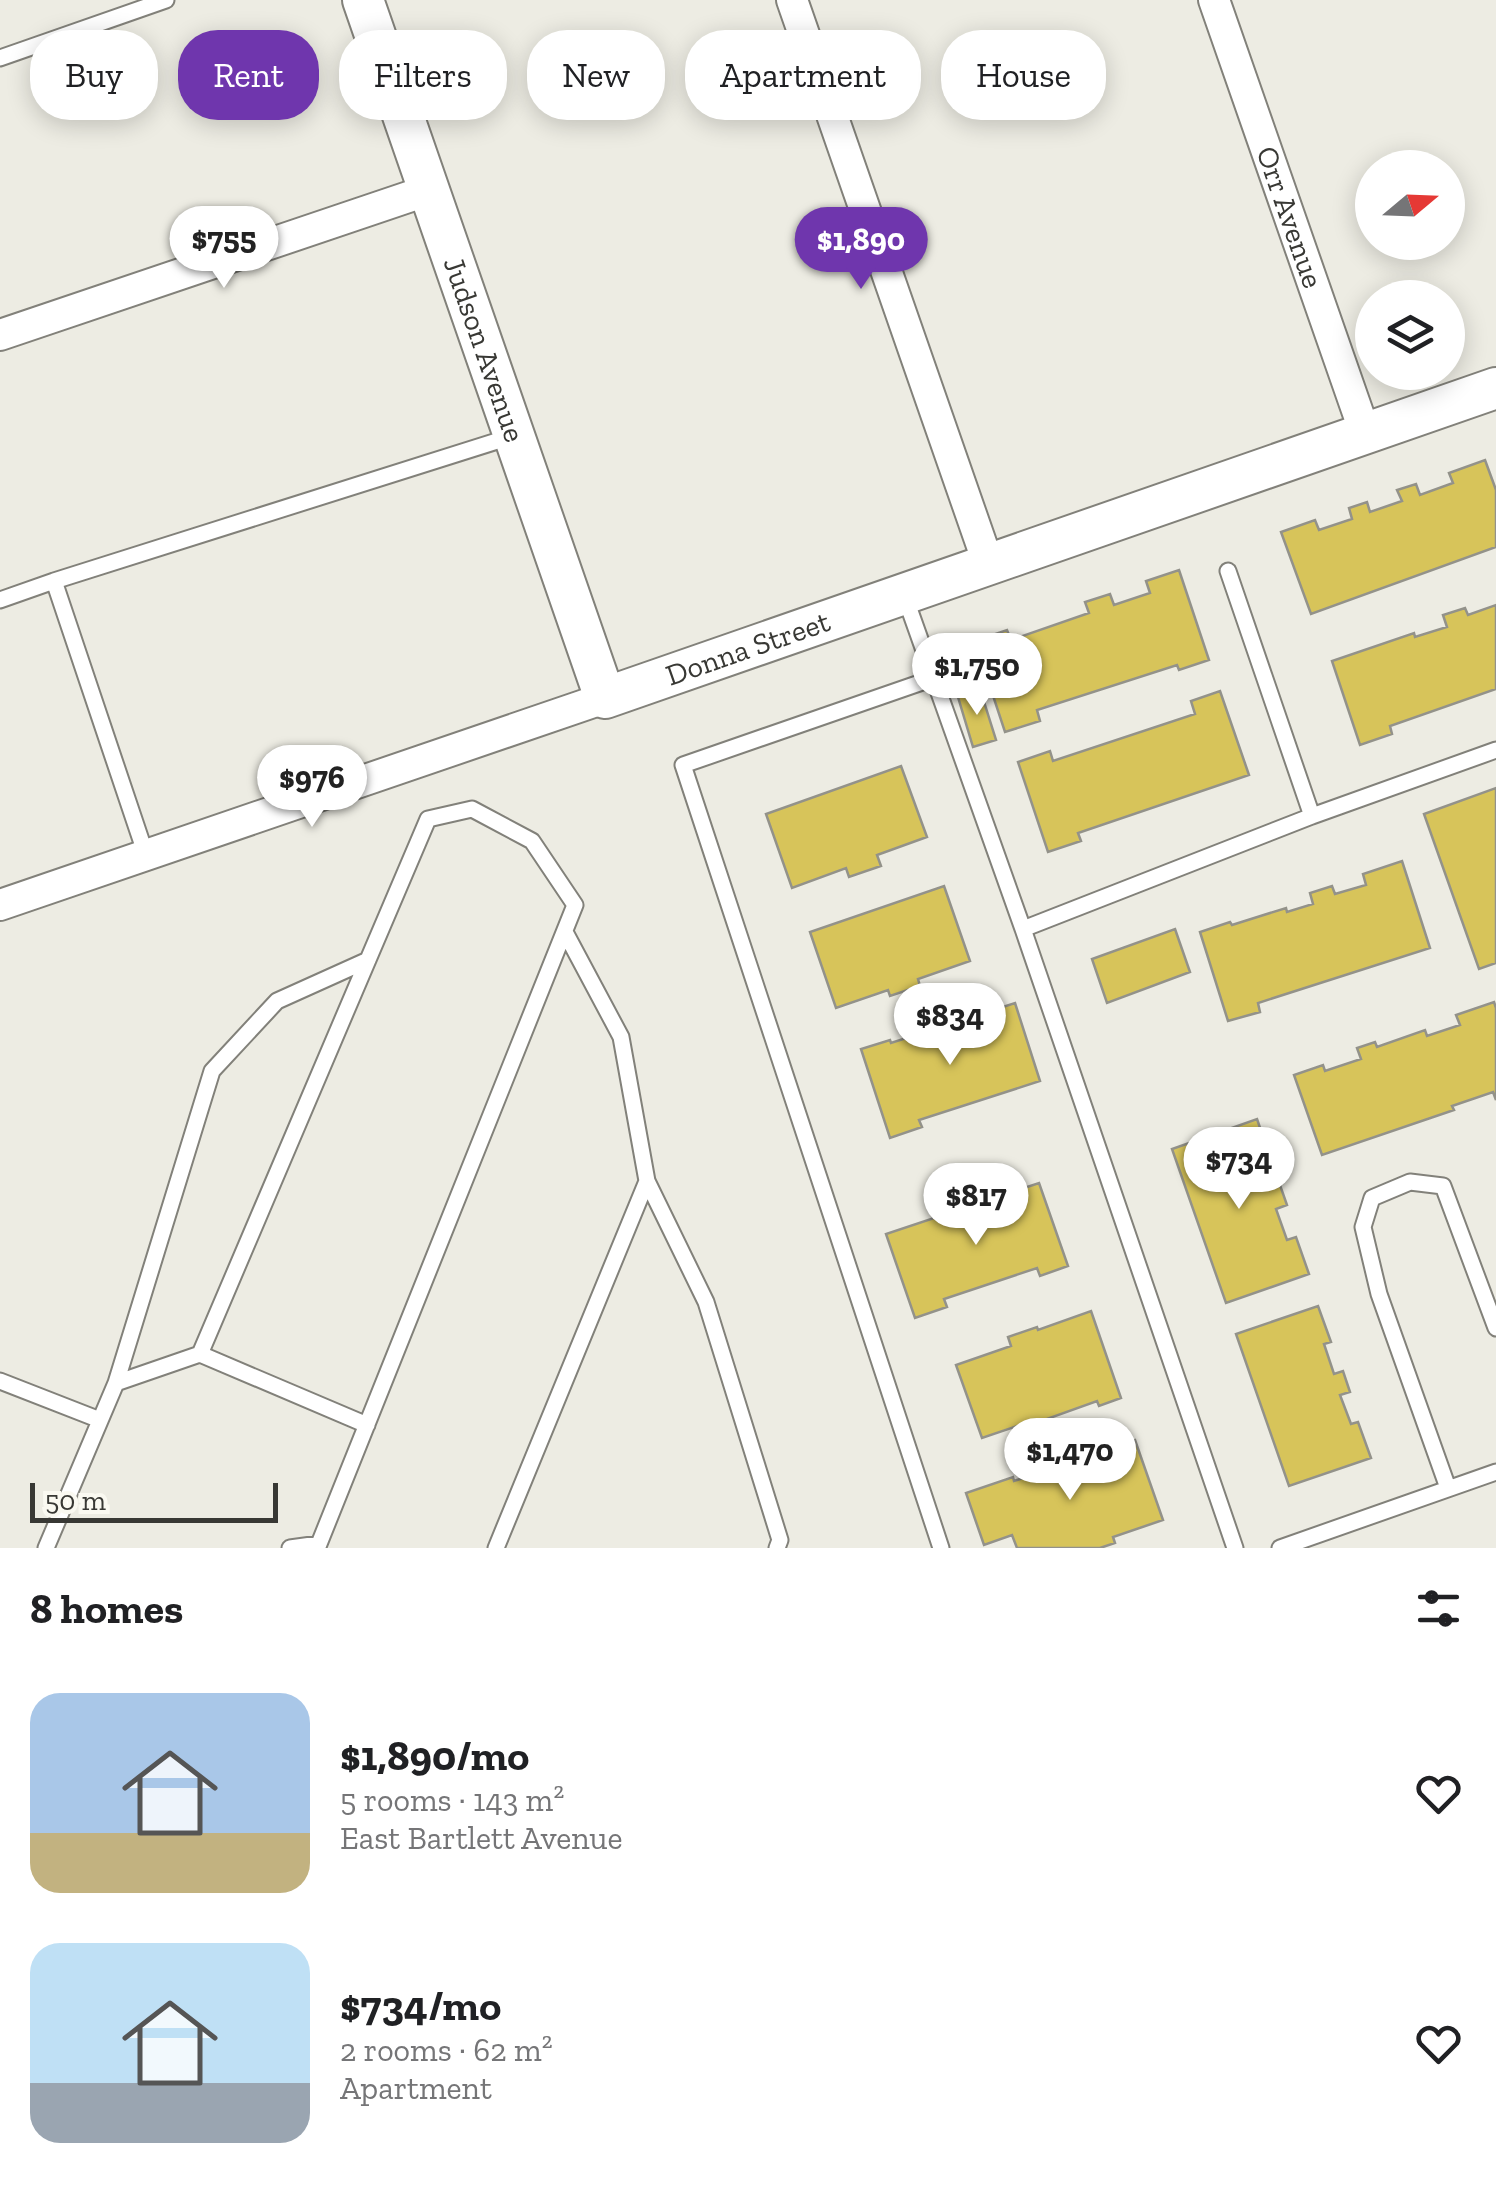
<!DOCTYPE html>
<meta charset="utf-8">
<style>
:root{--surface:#fff;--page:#f6f6f6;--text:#202124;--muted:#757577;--accent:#6f36ad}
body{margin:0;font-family:"Zilla Slab",serif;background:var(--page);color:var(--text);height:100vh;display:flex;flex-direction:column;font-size:38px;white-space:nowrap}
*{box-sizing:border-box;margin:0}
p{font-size:32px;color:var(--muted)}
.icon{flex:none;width:55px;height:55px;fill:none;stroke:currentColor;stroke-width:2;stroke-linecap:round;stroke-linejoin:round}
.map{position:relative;height:1548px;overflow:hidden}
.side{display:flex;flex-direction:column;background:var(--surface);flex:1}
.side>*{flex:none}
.guide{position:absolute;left:30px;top:30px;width:1438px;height:90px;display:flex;gap:20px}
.needle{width:65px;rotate:71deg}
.fabs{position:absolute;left:1355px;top:150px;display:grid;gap:20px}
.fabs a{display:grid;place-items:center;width:110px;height:110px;border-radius:50%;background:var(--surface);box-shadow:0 5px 25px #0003;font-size:50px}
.scale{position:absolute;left:30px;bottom:25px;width:248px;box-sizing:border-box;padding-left:10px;border:5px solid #383834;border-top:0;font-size:28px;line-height:35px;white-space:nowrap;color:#383834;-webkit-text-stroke:8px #faf9f1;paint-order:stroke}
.price{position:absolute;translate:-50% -85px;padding:0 22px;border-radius:35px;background:#fff;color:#222;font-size:32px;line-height:65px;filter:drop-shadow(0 2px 5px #0008)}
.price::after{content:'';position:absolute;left:50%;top:60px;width:30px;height:22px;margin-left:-15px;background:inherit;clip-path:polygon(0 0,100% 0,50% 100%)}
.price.current{background:var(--accent);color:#fff}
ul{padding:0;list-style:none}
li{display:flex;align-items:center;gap:30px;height:250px;padding:0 30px}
li span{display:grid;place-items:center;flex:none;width:280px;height:200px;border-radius:30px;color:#555}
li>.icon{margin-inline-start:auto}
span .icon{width:120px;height:120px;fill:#fffc;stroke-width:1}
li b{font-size:42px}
h2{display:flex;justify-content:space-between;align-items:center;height:120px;padding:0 30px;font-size:42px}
.pill{padding:0 35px;border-radius:40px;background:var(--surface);box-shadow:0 5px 25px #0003;font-size:35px;line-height:90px}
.pill.current{background:var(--accent);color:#fff}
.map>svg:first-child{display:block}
</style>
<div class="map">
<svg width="1496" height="1548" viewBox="0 0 1496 1548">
<rect width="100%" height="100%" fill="#edece3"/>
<!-- building -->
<path fill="#d7c45a" stroke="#93928a" stroke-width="2.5" d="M 1485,460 L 1496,490 L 1496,547 L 1311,614 L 1281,532 L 1315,520 L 1319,530 L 1352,519 L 1349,508 L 1367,502 L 1370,512 L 1402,501 L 1397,490 L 1416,484 L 1420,495 L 1453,483 L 1449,473 Z
M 1179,570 L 1209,660 L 1179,670 L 1177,665 L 1037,710 L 1040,721 L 1005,732 L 975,641 L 1007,630 L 1011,640 L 1089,613 L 1085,602 L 1110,594 L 1114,605 L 1150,593 L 1146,581 Z
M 1496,605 L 1496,689 L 1390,726 L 1392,734 L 1360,745 L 1332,661 L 1414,633 L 1415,637 L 1447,627 L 1443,615 L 1465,608 L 1468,615 Z
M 980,689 L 996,740 L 973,747 L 958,697 Z
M 1220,691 L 1249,775 L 1078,833 L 1081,841 L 1048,852 L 1018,762 L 1050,751 L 1053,761 L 1195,714 L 1191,701 Z
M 901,766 L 927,837 L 877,855 L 881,866 L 849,877 L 846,868 L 792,888 L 766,814 Z
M 1496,788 L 1496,963 L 1479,969 L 1424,814 Z
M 1402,861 L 1430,948 L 1258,1003 L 1260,1012 L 1228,1021 L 1200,932 L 1230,922 L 1232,925 L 1286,908 L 1287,912 L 1313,904 L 1310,893 L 1332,886 L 1335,894 L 1366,885 L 1363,874 Z
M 944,886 L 970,961 L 918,979 L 920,986 L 890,996 L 888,990 L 836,1008 L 810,932 Z
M 1175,929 L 1190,972 L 1107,1003 L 1092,959 Z
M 1494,1002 L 1496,1008 L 1496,1100 L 1493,1092 L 1452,1106 L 1454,1110 L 1322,1155 L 1294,1075 L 1323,1065 L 1325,1071 L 1361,1059 L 1357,1048 L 1375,1042 L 1377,1047 L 1425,1030 L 1427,1036 L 1460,1025 L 1456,1015 Z
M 1015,1003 L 1040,1081 L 919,1120 L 922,1127 L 890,1138 L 861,1049 L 890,1040 L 891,1043 Z
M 1257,1119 L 1269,1154 L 1258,1158 L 1269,1189 L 1280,1185 L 1287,1205 L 1276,1209 L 1287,1240 L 1296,1237 L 1309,1274 L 1226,1303 L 1172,1149 Z
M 1039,1183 L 1068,1266 L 1040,1276 L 1037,1268 L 944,1299 L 947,1307 L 915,1318 L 886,1234 Z
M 1318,1306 L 1331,1342 L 1324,1344 L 1334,1374 L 1343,1371 L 1350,1392 L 1340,1395 L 1351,1424 L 1358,1422 L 1371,1458 L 1289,1486 L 1236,1334 Z
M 1091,1311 L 1121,1398 L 1099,1406 L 1097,1401 L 1036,1423 L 1035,1420 L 982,1438 L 956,1365 L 1011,1346 L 1008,1337 L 1037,1327 L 1038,1330 Z
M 1135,1440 L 1163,1520 L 1113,1537 L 1115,1543 L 1100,1548 L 1017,1548 L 1012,1535 L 984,1545 L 966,1493 L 1013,1477 L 1014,1481 Z"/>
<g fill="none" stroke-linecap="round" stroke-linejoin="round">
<defs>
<path id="lane" d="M 0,58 L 166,0
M 1228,571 L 1312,816
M 54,581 L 513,436
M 905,597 L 1023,929 L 1312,816 L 1496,750
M 0,600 L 54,581 L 146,855
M 934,678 L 683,765 L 941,1548
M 1023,929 L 1235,1548
M 647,1181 L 706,1302 L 780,1540 L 777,1548
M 0,1381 L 100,1420
M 116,1383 L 212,1071 L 277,1001 L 368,960
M 1448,1488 L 1379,1294 L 1363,1227 L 1372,1198 L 1410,1182 L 1443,1186 L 1496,1328
M 46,1548 L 116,1383 L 200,1354
M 290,1548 L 319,1544 L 575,905 L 532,841 L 472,809 L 428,819 L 200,1354 L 367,1425
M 496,1548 L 647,1181 L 621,1037 L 565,932
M 1280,1548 L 1496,1472"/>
<g id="street">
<path d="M 792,0 L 988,563"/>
<path id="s1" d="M 1214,0 L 1365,433"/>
<path d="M 0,335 L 429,190"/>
<path d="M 0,905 L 605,698"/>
</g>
<g id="secondary">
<path id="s2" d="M 363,0 L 605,698 L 1496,388"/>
</g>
</defs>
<!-- lane casing -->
<use href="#lane" stroke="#82817a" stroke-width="19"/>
<!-- street casing -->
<use href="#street" stroke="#82817a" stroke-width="34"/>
<!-- secondary casing -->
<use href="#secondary" stroke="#82817a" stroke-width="44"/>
<!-- lane -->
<use href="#lane" stroke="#fff" stroke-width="15"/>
<!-- street -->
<use href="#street" stroke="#fff" stroke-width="30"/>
<!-- secondary -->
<use href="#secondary" stroke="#fff" stroke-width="40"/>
</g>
<g text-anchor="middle" stroke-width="8" stroke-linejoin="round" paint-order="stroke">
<!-- street labels -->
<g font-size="30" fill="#383834" stroke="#faf9f1">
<text dy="10" stroke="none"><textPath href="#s1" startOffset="230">Orr Avenue</textPath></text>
<text dy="10" stroke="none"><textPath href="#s2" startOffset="370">Judson Avenue</textPath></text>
<text dy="10" stroke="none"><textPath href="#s2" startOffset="890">Donna Street</textPath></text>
</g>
</g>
</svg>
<div class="fabs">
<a><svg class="needle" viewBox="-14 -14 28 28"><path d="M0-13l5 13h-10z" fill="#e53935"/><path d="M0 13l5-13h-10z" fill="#757577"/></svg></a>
<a><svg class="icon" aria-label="layers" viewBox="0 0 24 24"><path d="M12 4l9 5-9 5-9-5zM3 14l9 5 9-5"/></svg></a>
</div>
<div class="scale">50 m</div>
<b class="price" style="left:224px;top:291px">$755</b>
<b class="price current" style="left:861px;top:292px">$1,890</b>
<b class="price" style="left:977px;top:718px">$1,750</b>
<b class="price" style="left:312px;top:830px">$976</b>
<b class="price" style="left:950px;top:1068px">$834</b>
<b class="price" style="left:1239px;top:1212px">$734</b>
<b class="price" style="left:976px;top:1248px">$817</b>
<b class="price" style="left:1070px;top:1503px">$1,470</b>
<div class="guide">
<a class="pill">Buy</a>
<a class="pill current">Rent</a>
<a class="pill">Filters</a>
<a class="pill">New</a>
<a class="pill">Apartment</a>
<a class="pill">House</a>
</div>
</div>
<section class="side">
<h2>8 homes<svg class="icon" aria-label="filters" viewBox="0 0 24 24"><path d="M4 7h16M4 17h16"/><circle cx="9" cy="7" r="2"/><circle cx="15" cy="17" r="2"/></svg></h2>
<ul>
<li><span style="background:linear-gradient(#a9c7e8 70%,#c2b280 0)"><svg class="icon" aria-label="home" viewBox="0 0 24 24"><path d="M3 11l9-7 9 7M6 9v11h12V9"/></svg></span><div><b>$1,890/mo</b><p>5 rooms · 143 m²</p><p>East Bartlett Avenue</p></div><svg class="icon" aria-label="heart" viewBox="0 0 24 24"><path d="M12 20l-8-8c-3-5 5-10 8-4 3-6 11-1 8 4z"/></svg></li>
<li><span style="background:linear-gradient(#bfe0f5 70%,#9aa5b1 0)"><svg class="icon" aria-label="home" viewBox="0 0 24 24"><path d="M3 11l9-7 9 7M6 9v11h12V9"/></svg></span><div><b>$734/mo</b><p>2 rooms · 62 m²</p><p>Apartment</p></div><svg class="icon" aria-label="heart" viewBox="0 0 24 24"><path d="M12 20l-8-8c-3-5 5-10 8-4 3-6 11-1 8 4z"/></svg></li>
</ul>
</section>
